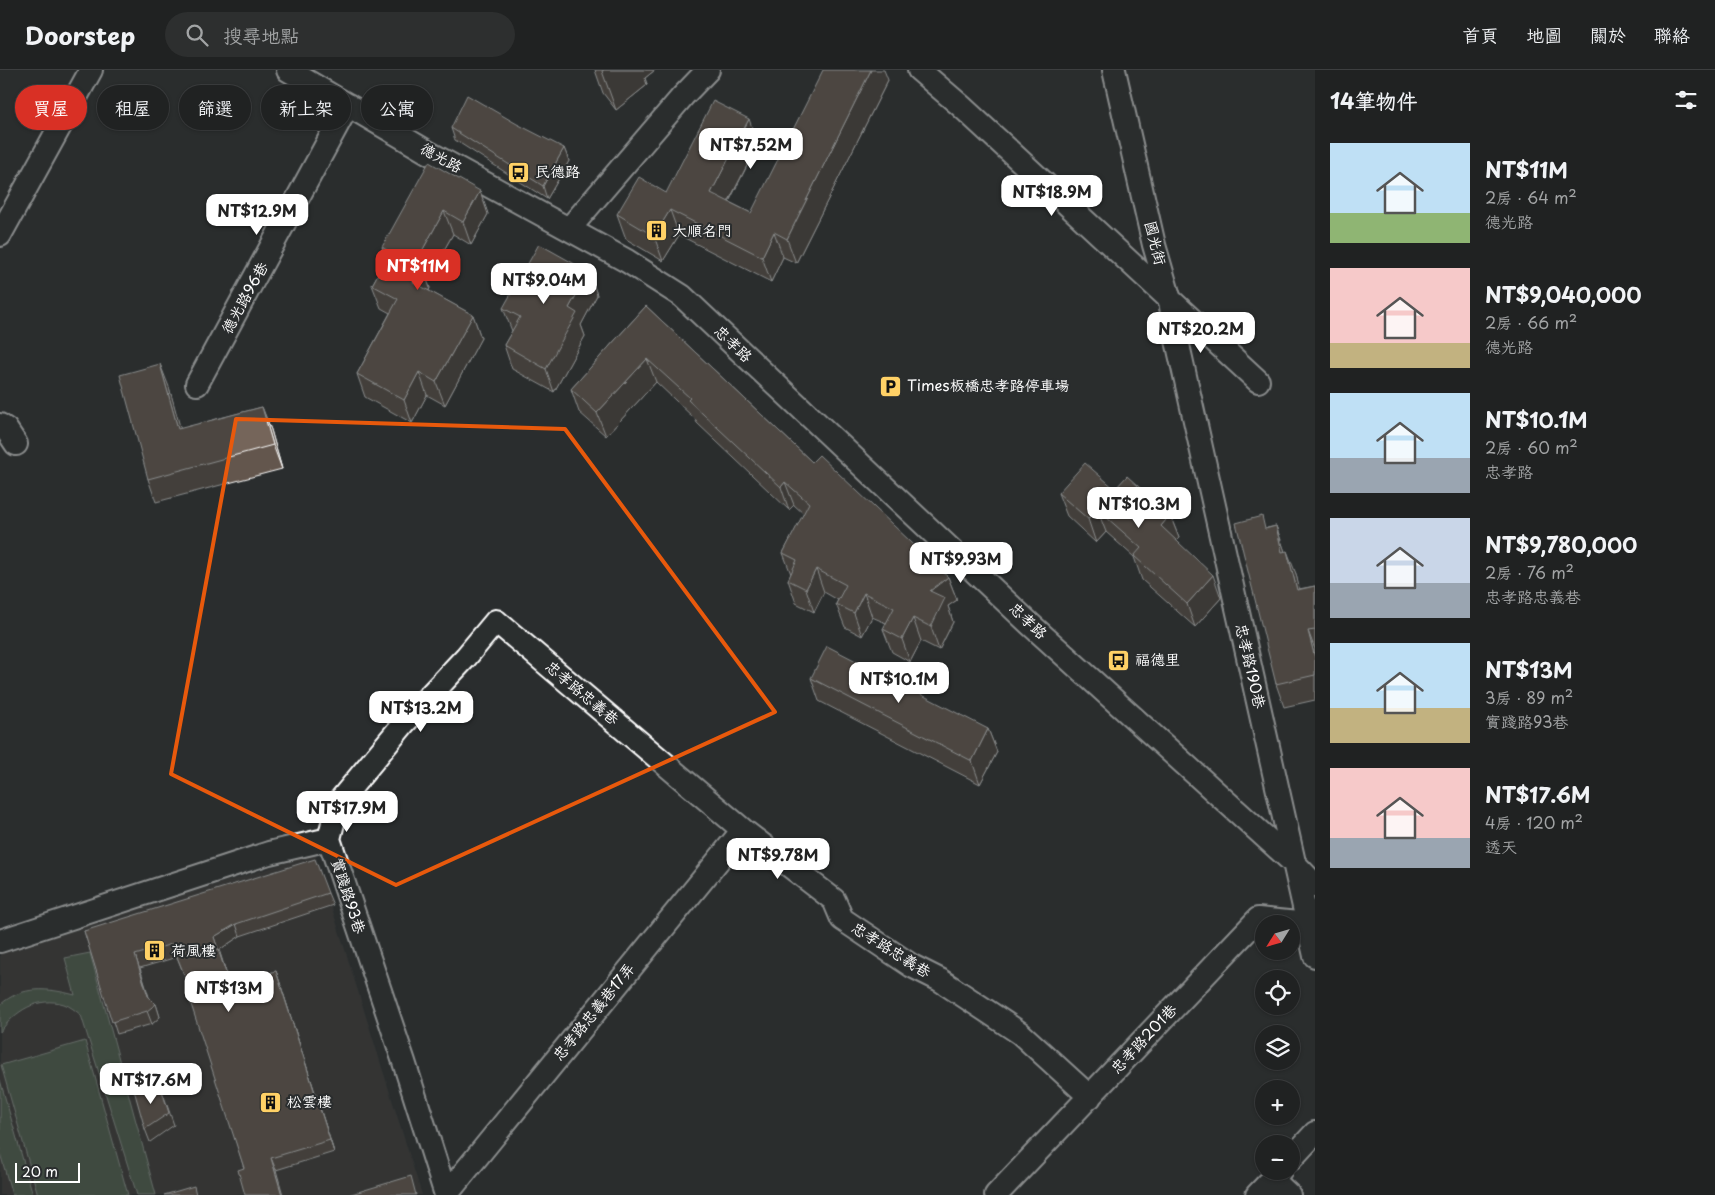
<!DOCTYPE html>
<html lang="zh-TW">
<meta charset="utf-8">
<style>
:root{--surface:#202222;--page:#2d2f2f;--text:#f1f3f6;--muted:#a2a4a5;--line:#3d3f40;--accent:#d93025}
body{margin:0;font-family:"Playpen Sans","LXGW WenKai TC",sans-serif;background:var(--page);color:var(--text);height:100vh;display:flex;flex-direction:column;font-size:19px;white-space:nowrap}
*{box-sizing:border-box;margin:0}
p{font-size:16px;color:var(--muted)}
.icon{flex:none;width:28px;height:28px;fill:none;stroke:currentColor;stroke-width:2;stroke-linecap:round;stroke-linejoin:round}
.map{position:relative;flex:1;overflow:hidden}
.sheet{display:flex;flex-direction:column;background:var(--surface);width:400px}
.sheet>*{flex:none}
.top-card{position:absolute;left:15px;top:15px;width:475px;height:45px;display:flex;gap:10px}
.needle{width:32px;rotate:233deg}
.fabs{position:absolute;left:1255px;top:845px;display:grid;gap:10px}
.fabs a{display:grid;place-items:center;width:45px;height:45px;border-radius:50%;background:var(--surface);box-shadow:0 1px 4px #0004,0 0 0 1px var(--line);font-size:25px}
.scale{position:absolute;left:15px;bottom:12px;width:65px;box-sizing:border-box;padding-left:5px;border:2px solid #fff;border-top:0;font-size:14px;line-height:18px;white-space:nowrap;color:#fff;-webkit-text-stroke:4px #2a2d2e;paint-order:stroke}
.price{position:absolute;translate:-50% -42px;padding:0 11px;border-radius:10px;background:#fff;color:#222;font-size:16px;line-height:32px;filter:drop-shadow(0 1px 2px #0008)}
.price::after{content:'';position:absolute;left:50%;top:30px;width:15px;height:11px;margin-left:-8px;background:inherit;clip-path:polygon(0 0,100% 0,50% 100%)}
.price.active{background:var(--accent);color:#fff}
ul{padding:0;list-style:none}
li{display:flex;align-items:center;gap:15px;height:125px;padding:0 15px}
li span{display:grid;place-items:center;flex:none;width:140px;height:100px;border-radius:0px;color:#555}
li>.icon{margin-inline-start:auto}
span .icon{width:60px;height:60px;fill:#fffc;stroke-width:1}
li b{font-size:21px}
h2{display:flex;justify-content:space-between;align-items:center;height:60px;padding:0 15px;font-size:21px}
.pill{padding:0 18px;border-radius:22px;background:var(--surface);box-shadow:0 1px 4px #0004,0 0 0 1px var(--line);font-size:18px;line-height:45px}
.pill.active{background:var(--accent);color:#fff}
header{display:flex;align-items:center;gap:30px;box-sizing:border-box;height:70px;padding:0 25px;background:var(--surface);border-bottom:1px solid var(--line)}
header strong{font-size:24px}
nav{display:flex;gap:28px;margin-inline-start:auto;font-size:18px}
.search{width:350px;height:45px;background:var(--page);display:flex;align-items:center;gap:12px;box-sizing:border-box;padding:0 18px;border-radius:28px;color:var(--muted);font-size:19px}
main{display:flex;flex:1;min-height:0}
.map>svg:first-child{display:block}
</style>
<header>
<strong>Doorstep</strong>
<div class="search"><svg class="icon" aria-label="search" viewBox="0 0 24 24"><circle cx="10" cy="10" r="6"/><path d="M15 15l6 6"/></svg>搜尋地點</div>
<nav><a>首頁</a><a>地圖</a><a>關於</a><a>聯絡</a></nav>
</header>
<main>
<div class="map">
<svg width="1315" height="1125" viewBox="0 0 1315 1125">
<rect width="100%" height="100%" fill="#2a2d2e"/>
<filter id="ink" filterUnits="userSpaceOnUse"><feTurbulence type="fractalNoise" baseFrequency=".02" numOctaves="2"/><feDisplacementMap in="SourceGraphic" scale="10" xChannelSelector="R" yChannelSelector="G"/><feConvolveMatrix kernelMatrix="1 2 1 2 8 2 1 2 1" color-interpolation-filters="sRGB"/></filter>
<g filter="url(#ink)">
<!-- built -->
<path fill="#403e3b" d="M 315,784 L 422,1125 L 0,1125 L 0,882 Z"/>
<!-- pitch -->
<path fill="#5a6e59" stroke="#acb6ac" d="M 90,883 L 156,1125 L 137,1125 L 81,945 C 76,941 70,936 64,934 C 38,926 15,941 0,962 L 0,935 C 22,915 48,918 75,925 L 65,888 Z
M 85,971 L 128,1125 L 38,1125 L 1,995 Z
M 0,1010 L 33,1125 L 12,1125 L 0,1083 Z"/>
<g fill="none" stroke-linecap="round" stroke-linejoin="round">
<defs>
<path id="minor" d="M 288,0 L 431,84 L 627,191 L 682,226 L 1030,554 L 1295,794 L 1315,815
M 919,0 L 961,36 L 1258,311
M 1114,0 L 1154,175 L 1170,230 L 1174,257 L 1315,886
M 569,159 L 683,26 L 708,0
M 0,165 L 91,0
M 197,314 L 348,35
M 0,355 L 6,359 L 16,374
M 329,769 L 338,733 L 405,652 L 466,587 L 496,551 L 743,760 L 834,830 L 842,849 L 912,896 L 940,910 L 1020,963 L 1090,1027
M 0,871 L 269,783 L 329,769 L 404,992 L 446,1125
M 1291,1089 L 1315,1063
M 1272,1109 L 1289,1125
M 446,1125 L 743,760
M 996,1125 L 1258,849 L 1308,854
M 1257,1125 L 1280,1101"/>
</defs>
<!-- minor casing -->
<use href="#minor" stroke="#fff" stroke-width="26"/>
<!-- minor -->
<use href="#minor" stroke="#2a2d2e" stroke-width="22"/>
</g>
<!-- wall -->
<path fill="#64574d" stroke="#fff" d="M 595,0 L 655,0 L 645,8 L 647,15 L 616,40 L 603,23 Z
M 888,10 L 796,193 L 783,187 L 771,212 L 679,165 L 663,191 L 626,169 L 617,144 L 666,123 L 758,74 L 729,132 L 751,143 Z
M 451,58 L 564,78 L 569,91 L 547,129 L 455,70 Z
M 480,121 L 488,144 L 471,175 L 453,164 L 427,210 L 430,218 L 429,221 L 473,245 L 481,268 L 445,335 L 427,325 L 412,353 L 365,327 L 357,304 L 390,243 L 381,238 L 372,215 L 386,189 L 382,177 Z
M 589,202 L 597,225 L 581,255 L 585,266 L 554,322 L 512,299 L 504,275 L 512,261 L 503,238 Z
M 646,236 L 812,392 L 948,507 L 957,530 L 948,536 L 953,552 L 939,580 L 921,571 L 910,592 L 892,582 L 883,559 L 886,553 L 872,547 L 862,566 L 845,557 L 836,534 L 838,530 L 824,522 L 814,542 L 796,533 L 788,510 L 791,504 L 783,483 L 804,444 L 794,435 L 789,440 L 697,353 L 695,349 L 656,312 L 606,366 L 579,342 L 571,319 Z
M 169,317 L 180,359 L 262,337 L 271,360 L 282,399 L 156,432 L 148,409 Z
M 1115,419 L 1170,445 L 1179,468 L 1176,471 L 1221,528 L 1195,557 L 1142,510 L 1134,487 L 1106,462 L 1096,473 L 1067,446 L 1058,423 Z
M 1276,456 L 1285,482 L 1296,504 L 1299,519 L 1315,516 L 1315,630 L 1284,637 L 1276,614 L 1267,458 Z
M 811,608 L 988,659 L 997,682 L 980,714 L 819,631 Z
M 328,823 L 333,835 L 240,866 L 219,880 L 230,915 L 276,901 L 334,1082 L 276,1100 L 244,1098 L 193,927 L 177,887 L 140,898 L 149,927 L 156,934 L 160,947 L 152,954 L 117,964 L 84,861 Z"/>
<!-- shaded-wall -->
<path fill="#51473f" stroke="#fff" d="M 604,0 L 655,0 L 645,8 L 647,15 L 616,40 L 602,1 Z
M 871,0 L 884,0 L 888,10 L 796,193 L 787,169 Z
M 749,49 L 758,74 L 720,148 L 711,123 Z
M 564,78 L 569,91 L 547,129 L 543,116 Z
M 480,121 L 488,144 L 471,175 L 463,152 Z
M 670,140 L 679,165 L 663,191 L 654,166 Z
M 444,141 L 453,164 L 427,210 L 430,218 L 421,235 L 413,212 L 416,192 Z
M 774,162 L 783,187 L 771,212 L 762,187 Z
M 589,202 L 597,225 L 581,255 L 585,266 L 554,322 L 546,299 L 569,238 Z
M 473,245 L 481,268 L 445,335 L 436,312 Z
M 647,289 L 656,312 L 606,366 L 597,343 Z
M 160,294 L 169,317 L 187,382 L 178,359 Z
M 419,302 L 427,325 L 412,353 L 404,330 Z
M 262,337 L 271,360 L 282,399 L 273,375 Z
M 785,412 L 794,435 L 789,440 L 781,417 Z
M 1097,439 L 1106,462 L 1096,473 L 1088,449 Z
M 1170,445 L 1179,468 L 1169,479 L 1161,456 Z
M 1276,456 L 1284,479 L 1290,505 L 1282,482 Z
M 1287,481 L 1296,504 L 1305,543 L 1297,520 Z
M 816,499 L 824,522 L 814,542 L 806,519 Z
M 1213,505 L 1221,528 L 1195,557 L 1187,534 Z
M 948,507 L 957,530 L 948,536 L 953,552 L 939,580 L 931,557 L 930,521 Z
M 864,523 L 872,547 L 862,566 L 854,543 Z
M 913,548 L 921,571 L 910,592 L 902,569 Z
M 1308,561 L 1315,579 L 1315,588 Z
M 988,659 L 997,682 L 980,714 L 972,691 Z
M 236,854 L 240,866 L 219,880 L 234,928 L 214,867 Z
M 135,885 L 152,937 L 156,934 L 160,947 L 152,954 L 147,941 L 148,926 Z
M 276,901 L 280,913 L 334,1082 L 330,1070 Z
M 161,1018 L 174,1055 L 150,1072 L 145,1059 Z
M 271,1088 L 276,1100 L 283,1125 L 282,1125 Z"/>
<!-- building -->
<path fill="#74655a" stroke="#fff" d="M 823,0 L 871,0 L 787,169 L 774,162 L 762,187 L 670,140 L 654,166 L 617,144 L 639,107 L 666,123 L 713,31 L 749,49 L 711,123 L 751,143 Z
M 467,25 L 517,54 L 564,78 L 543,116 L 451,58 Z
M 429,92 L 480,121 L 463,152 L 444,141 L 416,192 L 422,195 L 413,212 L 473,245 L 436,312 L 419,302 L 404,330 L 357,304 L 398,229 L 372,215 L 390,182 L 382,177 Z
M 539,174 L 589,202 L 569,238 L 577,243 L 546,299 L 504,275 L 520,247 L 503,238 Z
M 646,236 L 812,392 L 819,385 L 948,507 L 930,521 L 945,528 L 931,557 L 913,548 L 902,569 L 883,559 L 894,538 L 864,523 L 854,543 L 836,534 L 846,515 L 816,499 L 806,519 L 788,510 L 797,490 L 783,483 L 809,433 L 785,412 L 781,417 L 688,330 L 690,328 L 647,289 L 597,343 L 571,319 Z
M 160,294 L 178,359 L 262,337 L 273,375 L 148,409 L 120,305 Z
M 1085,393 L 1115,419 L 1127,406 L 1170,445 L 1161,456 L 1213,505 L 1187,534 L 1134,486 L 1141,478 L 1097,439 L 1088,449 L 1058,423 Z
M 1262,446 L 1265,459 L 1276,456 L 1282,482 L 1287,481 L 1297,520 L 1315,516 L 1315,560 L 1308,561 L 1315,588 L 1315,605 L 1276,614 L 1236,453 Z
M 827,576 L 988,659 L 972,691 L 811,608 Z
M 315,789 L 328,823 L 236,854 L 214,867 L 230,915 L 276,901 L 330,1070 L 271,1088 L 282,1125 L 245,1125 L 238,1100 L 244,1098 L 189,928 L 193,927 L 172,874 L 135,885 L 148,926 L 156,934 L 147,941 L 112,952 L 84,861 Z
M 161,1018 L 169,1043 L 145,1059 L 134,1020 Z
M 411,1106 L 416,1125 L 348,1125 Z
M 194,1116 L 196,1125 L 164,1125 Z"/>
</g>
<!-- marked area -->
<path d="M0 0H1315V1125H0ZM 236,349 L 565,359 L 775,642 L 396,815 L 171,704 Z" fill="#2a2d2e" fill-opacity=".55" fill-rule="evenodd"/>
<path fill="none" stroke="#e8590c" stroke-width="4" stroke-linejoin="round" d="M 236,349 L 565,359 L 775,642 L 396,815 L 171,704 Z"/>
<!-- icons -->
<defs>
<symbol id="bus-square" viewBox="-11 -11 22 22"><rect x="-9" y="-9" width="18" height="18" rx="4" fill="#ffd166" stroke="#2a2d2e"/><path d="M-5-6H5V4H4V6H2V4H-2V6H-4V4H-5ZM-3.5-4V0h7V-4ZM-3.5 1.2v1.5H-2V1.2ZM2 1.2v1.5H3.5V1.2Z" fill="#111"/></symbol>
<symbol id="building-square" viewBox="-11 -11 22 22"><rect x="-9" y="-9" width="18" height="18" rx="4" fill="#ffd166" stroke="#2a2d2e"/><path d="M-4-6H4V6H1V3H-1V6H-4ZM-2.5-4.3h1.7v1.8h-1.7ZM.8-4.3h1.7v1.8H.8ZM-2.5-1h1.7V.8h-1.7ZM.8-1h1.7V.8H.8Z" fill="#111"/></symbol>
<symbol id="parking-square" viewBox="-11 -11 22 22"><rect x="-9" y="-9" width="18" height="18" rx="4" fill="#ffd166" stroke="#2a2d2e"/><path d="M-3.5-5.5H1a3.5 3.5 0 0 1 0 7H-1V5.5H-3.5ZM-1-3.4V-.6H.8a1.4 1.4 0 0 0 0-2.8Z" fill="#111"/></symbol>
</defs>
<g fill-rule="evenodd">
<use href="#bus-square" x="506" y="90" width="25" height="25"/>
<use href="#building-square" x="644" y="148" width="25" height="25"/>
<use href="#parking-square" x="878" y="304" width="25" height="25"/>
<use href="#bus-square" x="1106" y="578" width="25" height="25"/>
<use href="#building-square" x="142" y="868" width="25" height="25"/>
<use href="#building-square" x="258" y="1020" width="25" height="25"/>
</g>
<g text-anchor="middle" stroke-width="4" stroke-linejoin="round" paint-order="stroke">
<!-- street labels -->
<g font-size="15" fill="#fff" stroke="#2a2d2e">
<text transform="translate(441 88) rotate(29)" y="5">德光路</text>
<text transform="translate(1155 173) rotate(76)" y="5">國光街</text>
<text transform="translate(245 228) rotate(-61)" y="5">德光路96巷</text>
<text transform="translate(733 274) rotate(44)" y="5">忠孝路</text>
<text transform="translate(1028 551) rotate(43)" y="5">忠孝路</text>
<text transform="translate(1250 596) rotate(77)" y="5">忠孝路190巷</text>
<text transform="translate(582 623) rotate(40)" y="5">忠孝路忠義巷</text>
<text transform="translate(348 826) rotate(72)" y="5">實踐路93巷</text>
<text transform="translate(891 880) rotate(32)" y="5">忠孝路忠義巷</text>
<text transform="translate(594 942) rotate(-51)" y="5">忠孝路忠義巷17弄</text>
<text transform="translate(1144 969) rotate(-47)" y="5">忠孝路201巷</text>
</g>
<!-- poi labels -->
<g font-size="15" fill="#fff" stroke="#2a2d2e" text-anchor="start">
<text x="535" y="107">民德路</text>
<text x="672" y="166">大順名門</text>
<text x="907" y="321">Times板橋忠孝路停車場</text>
<text x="1135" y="595">福德里</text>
<text x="171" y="886">荷風樓</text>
<text x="287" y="1037">松雲樓</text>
</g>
</g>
</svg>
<div class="fabs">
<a><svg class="needle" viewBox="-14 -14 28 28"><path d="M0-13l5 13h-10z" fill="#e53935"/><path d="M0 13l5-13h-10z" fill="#a2a4a5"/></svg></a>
<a><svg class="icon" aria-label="locate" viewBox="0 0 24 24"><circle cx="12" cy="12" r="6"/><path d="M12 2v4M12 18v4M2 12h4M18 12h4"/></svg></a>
<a><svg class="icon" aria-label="layers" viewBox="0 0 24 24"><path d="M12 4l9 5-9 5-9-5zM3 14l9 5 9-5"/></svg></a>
<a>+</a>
<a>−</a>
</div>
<div class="scale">20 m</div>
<b class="price" style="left:751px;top:100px">NT$7.52M</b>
<b class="price" style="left:1052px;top:147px">NT$18.9M</b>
<b class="price" style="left:257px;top:166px">NT$12.9M</b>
<b class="price active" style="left:418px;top:221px">NT$11M</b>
<b class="price" style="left:544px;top:235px">NT$9.04M</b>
<b class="price" style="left:1201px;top:284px">NT$20.2M</b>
<b class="price" style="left:1139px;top:459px">NT$10.3M</b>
<b class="price" style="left:961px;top:514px">NT$9.93M</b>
<b class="price" style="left:899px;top:634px">NT$10.1M</b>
<b class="price" style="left:421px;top:663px">NT$13.2M</b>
<b class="price" style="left:347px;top:763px">NT$17.9M</b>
<b class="price" style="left:778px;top:810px">NT$9.78M</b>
<b class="price" style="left:229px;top:943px">NT$13M</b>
<b class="price" style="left:151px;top:1035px">NT$17.6M</b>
<div class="top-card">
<a class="pill active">買屋</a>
<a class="pill">租屋</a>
<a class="pill">篩選</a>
<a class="pill">新上架</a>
<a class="pill">公寓</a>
</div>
</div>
<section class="sheet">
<h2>14筆物件<svg class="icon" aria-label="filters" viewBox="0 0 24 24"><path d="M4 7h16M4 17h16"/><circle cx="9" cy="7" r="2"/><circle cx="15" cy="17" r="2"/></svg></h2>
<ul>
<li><span style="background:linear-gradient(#bfe0f5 70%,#8fb573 0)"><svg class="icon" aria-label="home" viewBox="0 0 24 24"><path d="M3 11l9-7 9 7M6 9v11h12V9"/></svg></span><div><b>NT$11M</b><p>2房 · 64 m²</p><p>德光路</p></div></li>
<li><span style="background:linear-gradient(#f6c9c9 75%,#c2b280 0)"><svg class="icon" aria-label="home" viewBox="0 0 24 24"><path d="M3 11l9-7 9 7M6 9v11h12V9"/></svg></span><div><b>NT$9,040,000</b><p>2房 · 66 m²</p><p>德光路</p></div></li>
<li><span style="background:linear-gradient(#bfe0f5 65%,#9aa5b1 0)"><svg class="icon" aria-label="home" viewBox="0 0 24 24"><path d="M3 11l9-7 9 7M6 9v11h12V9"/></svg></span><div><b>NT$10.1M</b><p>2房 · 60 m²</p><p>忠孝路</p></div></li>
<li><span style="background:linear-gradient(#c9d6e8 65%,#9aa5b1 0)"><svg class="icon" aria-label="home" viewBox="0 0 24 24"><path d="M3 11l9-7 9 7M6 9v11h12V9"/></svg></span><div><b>NT$9,780,000</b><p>2房 · 76 m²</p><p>忠孝路忠義巷</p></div></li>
<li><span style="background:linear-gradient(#bfe0f5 65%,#c2b280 0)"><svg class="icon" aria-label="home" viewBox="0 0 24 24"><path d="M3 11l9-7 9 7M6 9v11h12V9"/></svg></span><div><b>NT$13M</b><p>3房 · 89 m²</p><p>實踐路93巷</p></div></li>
<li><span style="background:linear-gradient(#f6c9c9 70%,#9aa5b1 0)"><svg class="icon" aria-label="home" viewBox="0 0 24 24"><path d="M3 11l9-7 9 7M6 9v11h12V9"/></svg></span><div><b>NT$17.6M</b><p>4房 · 120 m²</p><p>透天</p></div></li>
</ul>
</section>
</main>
